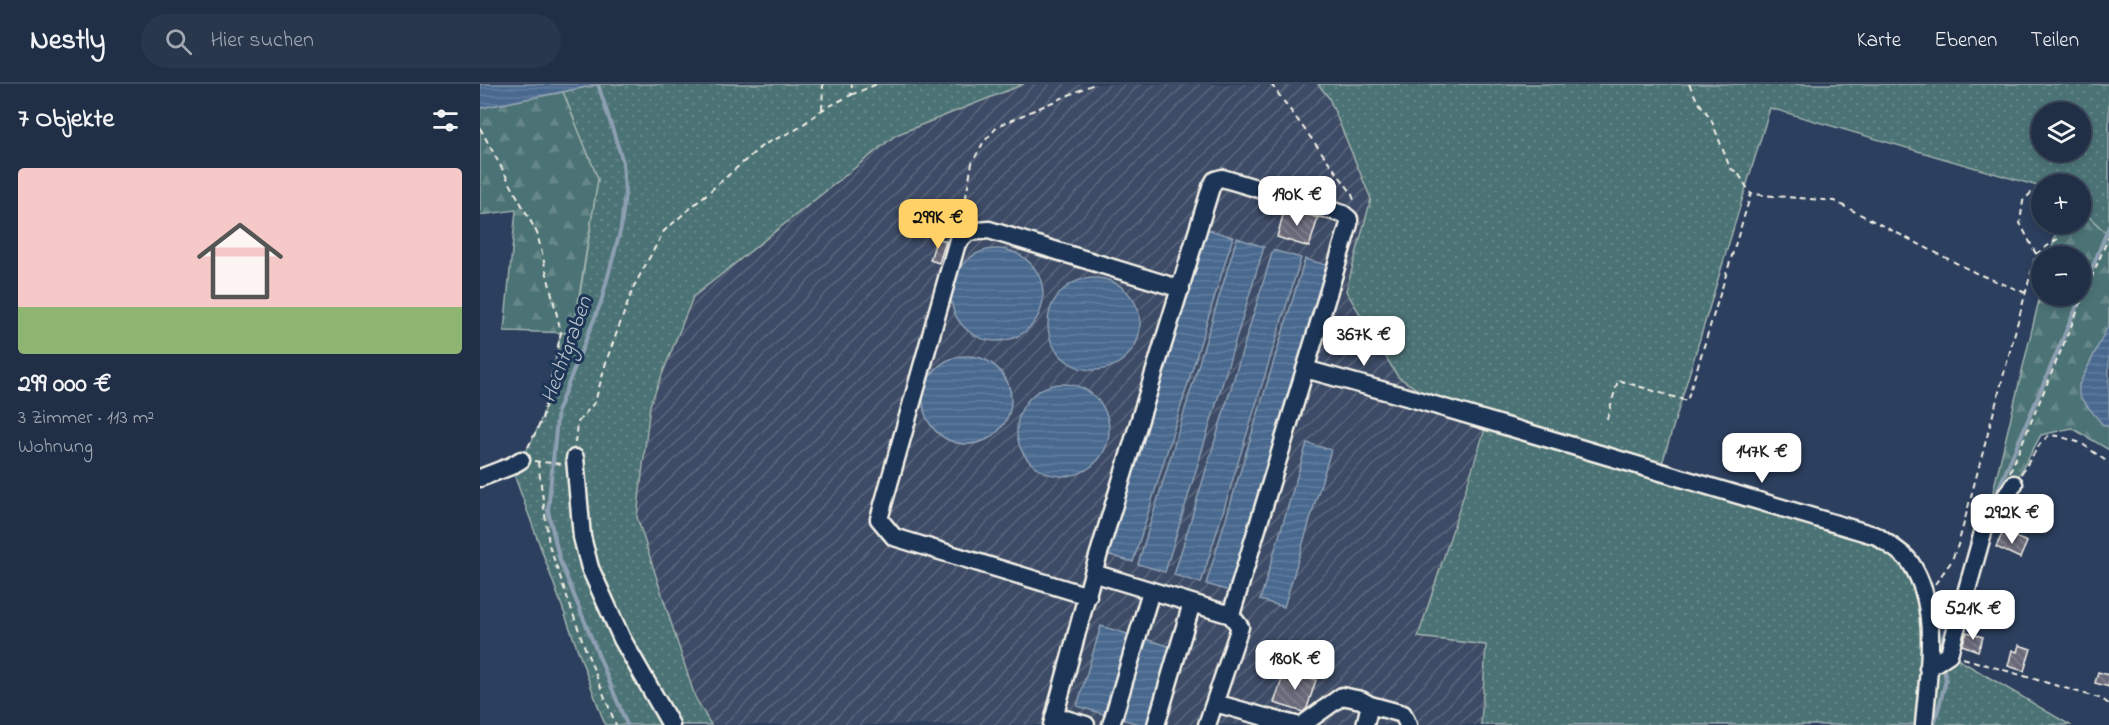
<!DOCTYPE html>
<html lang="de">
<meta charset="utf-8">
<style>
:root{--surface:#212f46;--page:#29374d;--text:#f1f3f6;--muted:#a2a9b3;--line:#3e4a5f;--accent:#ffd166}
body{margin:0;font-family:"Indie Flower",sans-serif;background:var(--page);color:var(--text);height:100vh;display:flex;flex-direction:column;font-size:22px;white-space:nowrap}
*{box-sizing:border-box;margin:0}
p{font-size:20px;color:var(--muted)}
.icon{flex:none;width:33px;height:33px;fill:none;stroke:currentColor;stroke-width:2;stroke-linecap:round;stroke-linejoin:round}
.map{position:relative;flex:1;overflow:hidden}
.side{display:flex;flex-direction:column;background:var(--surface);width:480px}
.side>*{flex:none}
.fabs{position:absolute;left:1551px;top:18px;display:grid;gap:12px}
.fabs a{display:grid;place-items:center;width:60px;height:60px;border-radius:50%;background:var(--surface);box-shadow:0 3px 9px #0003,0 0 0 2px var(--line);font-size:30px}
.price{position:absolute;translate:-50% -51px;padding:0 14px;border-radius:12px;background:#fff;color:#222;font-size:20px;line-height:39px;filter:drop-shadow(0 2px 3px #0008)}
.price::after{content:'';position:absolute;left:50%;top:36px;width:18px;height:14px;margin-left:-9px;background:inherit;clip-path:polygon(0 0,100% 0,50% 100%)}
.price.active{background:var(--accent);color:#111}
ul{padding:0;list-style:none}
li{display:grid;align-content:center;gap:12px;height:318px;padding:0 18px}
li span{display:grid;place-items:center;height:186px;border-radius:6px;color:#555}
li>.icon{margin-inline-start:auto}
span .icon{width:108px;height:108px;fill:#fffc;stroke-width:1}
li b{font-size:26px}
h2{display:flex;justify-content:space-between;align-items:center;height:72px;padding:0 18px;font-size:26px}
header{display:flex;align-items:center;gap:36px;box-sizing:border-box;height:84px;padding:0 30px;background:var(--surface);border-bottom:2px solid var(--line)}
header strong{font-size:28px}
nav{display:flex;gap:33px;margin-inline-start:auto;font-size:21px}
.search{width:420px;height:54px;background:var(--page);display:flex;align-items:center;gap:15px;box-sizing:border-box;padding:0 21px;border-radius:33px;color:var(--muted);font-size:22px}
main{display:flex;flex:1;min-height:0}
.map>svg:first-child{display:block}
</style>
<header>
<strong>Nestly</strong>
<div class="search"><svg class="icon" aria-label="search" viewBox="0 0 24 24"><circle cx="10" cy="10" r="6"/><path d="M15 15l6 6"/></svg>Hier suchen</div>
<nav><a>Karte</a><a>Ebenen</a><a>Teilen</a></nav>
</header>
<main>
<section class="side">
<h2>7 Objekte<svg class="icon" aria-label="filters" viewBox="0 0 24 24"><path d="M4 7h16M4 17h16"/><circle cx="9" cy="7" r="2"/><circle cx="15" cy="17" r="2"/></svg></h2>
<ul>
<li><span style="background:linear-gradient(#f6c9c9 75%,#8fb573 0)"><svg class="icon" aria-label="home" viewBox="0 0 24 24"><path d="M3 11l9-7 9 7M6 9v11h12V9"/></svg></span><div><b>299 000 €</b><p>3 Zimmer · 113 m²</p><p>Wohnung</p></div></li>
</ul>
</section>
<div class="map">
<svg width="1629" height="641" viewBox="0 0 1629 641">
<defs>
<pattern id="industrial-furrows" width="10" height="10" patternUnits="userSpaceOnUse" patternTransform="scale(1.5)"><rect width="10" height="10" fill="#3e4c66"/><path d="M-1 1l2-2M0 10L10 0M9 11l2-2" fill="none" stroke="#5a667c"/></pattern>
<pattern id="grass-dots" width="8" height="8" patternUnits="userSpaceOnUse" patternTransform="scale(1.5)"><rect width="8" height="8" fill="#4c7274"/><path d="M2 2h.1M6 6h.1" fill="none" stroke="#668788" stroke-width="1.8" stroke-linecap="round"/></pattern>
<pattern id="forest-firs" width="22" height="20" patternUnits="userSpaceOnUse" patternTransform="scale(1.5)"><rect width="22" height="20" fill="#4c7274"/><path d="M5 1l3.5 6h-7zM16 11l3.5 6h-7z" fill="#668788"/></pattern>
<pattern id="water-rules" width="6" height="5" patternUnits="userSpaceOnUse" patternTransform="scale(1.5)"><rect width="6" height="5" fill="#48688e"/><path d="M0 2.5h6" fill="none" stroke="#637e9e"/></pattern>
<pattern id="building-back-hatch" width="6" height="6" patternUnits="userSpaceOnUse" patternTransform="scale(1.5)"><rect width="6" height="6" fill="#69697a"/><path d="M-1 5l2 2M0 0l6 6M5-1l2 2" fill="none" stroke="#7f7f8d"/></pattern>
</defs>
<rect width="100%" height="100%" fill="#2c3f5e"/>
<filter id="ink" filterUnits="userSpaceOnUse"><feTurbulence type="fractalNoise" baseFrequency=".0167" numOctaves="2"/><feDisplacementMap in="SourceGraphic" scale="12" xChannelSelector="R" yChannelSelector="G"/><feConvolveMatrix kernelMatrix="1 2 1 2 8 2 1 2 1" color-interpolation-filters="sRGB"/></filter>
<g filter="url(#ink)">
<!-- industrial -->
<path fill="url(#industrial-furrows)" d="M 544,0 L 838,0 L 849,14 L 891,115 L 866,207 L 937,305 L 931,325 L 1004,344 L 938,553 L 1006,561 L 1001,641 L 231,641 L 215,614 L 157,433 L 170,321 L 213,213 L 416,51 Z"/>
<!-- grass -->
<path fill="url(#grass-dots)" stroke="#a0b2ae" stroke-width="1.5" fill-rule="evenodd" d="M 121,0 L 544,0 L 416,51 L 213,213 L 170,321 L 157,433 L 215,613 L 231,641 L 125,641 L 31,382 C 64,361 73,285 81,248 L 94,249 L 118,95 L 83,8 Z
M 838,0 L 1629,0 L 1629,152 L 1601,125 L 1600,100 L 1562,100 L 1561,103 L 1290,24 L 1180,386 L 1393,454 L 1422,473 L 1443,518 L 1443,584 L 1439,641 L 1001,641 L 1006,561 L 938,553 L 1006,342 L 934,315 L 937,305 L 918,293 L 866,207 L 891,115 L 849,14 ZM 1562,28 L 1600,28 L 1600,68 L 1562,68 Z
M 1469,570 L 1590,641 L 1444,641 L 1448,584 Z"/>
<!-- forest -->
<path fill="url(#forest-firs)" stroke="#a0b2ae" stroke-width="1.5" d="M 83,8 L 118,95 L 93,249 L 24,247 L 36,126 L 0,131 L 0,24 Z
M 1601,125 L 1629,152 L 1629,240 L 1599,301 L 1623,340 L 1629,343 L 1629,366 L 1592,344 L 1561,351 L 1534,400 L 1510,420 L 1561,208 L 1562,212 L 1600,212 L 1600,172 L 1570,172 L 1578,140 L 1600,140 Z"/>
<!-- water -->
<path fill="url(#water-rules)" stroke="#8d9fb2" stroke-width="1.5" d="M 0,0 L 121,0 L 0,24 Z
M 726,145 L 753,153 L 653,478 L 626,470 Z
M 757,154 L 784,163 L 685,488 L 658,480 Z
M471 211a46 46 0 1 1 92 0a46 46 0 1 1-92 0Z
M 793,166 L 821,174 L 721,499 L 694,491 Z
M 825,175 L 853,183 L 753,508 L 726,500 Z
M568 240a46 46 0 1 1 92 0a46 46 0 1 1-92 0Z
M 1629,240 L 1629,343 L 1623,341 L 1599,312 L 1599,301 Z
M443 316a44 44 0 1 1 88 0a44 44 0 1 1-88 0Z
M537 346a46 46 0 1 1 92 0a46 46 0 1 1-92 0Z
M 827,359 L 851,366 L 804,523 L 780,516 Z
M 621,542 L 654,552 L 630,632 L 597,622 Z
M 662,554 L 695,564 L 672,641 L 663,641 L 638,634 Z"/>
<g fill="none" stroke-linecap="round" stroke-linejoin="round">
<!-- stream -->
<path stroke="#8d9fb2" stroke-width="4" d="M 118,0 L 143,78 L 145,109 L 141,144 L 121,218 L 78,325 L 68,427 L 80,477 L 147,641
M 1514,415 L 1599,217 L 1629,142
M 1461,570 L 1460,563 L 1488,474
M 1454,641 L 1466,596 L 1463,580"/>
</g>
<!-- building -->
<path fill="url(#building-back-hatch)" stroke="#f4f1e8" stroke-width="1.5" d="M 805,124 L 838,134 L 829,163 L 797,153 Z
M 457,154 L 466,157 L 459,179 L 450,176 Z
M 1542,411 L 1559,417 L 1553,435 L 1536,429 Z
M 1523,448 L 1547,458 L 1540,474 L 1516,463 Z
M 1487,548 L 1503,553 L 1498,567 L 1482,561 Z
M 1539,561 L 1551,565 L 1544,587 L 1528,582 L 1532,566 L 1537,568 Z
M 805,586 L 836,596 L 827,624 L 823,628 L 794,619 Z
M 1618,588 L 1629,591 L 1629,603 L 1615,599 Z"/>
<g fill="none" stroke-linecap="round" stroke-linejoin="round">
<defs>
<path id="minor" d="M 825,285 L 934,315 L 1397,452 C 1407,460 1423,468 1430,478 C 1461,524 1448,588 1444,641
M 95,374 L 102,453 L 110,484 L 142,555 L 191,641
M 0,394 L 31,382 L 41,376
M 613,489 L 751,531 L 760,543 L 727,641
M 608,512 L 414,453 L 399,435 L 477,159 L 488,148 L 509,146 L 701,205
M 1448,584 L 1469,570 L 1504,445 L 1534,400
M 735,619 L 792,635 L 790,641
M 575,632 L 606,641
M 792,635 L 816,641
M 572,641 L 613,489 L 731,103 L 735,96 L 742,94 L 863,130 L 869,135 L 869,140 L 751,531
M 631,641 L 671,507
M 676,641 L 712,519
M 822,641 L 862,612 L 881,616 L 890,621
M 885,641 L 890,621 L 923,630 L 928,641"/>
</defs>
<!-- minor casing -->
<use href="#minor" stroke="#f4f1e8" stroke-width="21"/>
<!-- path -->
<path stroke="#f4f1e8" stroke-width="2" stroke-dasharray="6 4.5" stroke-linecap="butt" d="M 791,0 L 871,108 L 874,116 L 873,120
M 1209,0 L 1217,16 L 1231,35 L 1250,84 L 1258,89 L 1271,110
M 371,11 L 397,0
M 342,26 L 343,0
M 0,44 L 57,149 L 81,248 L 62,336 L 48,363
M 482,135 L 492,79 L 503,59 L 518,42 L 614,0
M 1556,170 L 1540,139 L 1543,117 L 1553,107 L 1562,108
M 1127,335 L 1138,296 L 1207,317 L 1271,110 L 1354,117 L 1498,190 L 1546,209
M 95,359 L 97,339 L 115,318 L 127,275 L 154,202 L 184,147 L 283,61 L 317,45 L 342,26 L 371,11 L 372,0
M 54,377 L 81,380
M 58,378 L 69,461 L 105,564 L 136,641
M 1530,388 L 1629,152
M 1541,390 L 1560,360 L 1569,351 L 1578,352 L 1601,359 L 1629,379
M 1455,500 L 1471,478 L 1478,461 L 1556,170 L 1579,154 L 1581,140
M 1483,574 L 1622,615 L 1629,620"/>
<!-- minor -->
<use href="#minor" stroke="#1d3557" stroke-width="16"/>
</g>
</g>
<g text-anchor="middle" stroke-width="6" stroke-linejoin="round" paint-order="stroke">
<!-- water labels -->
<g font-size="22" font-style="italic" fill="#b8c1c8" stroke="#1d3557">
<text transform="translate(85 265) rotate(-70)" y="8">Hechtgraben</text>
</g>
</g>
</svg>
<div class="fabs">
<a><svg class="icon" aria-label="layers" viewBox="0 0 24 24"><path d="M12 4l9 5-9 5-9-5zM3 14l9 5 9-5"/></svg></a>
<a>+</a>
<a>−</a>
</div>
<b class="price" style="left:817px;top:143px">190K €</b>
<b class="price active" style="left:458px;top:166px">299K €</b>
<b class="price" style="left:884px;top:283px">367K €</b>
<b class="price" style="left:1282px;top:400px">147K €</b>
<b class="price" style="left:1532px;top:461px">292K €</b>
<b class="price" style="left:1493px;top:557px">521K €</b>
<b class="price" style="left:815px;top:607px">180K €</b>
</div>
</main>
